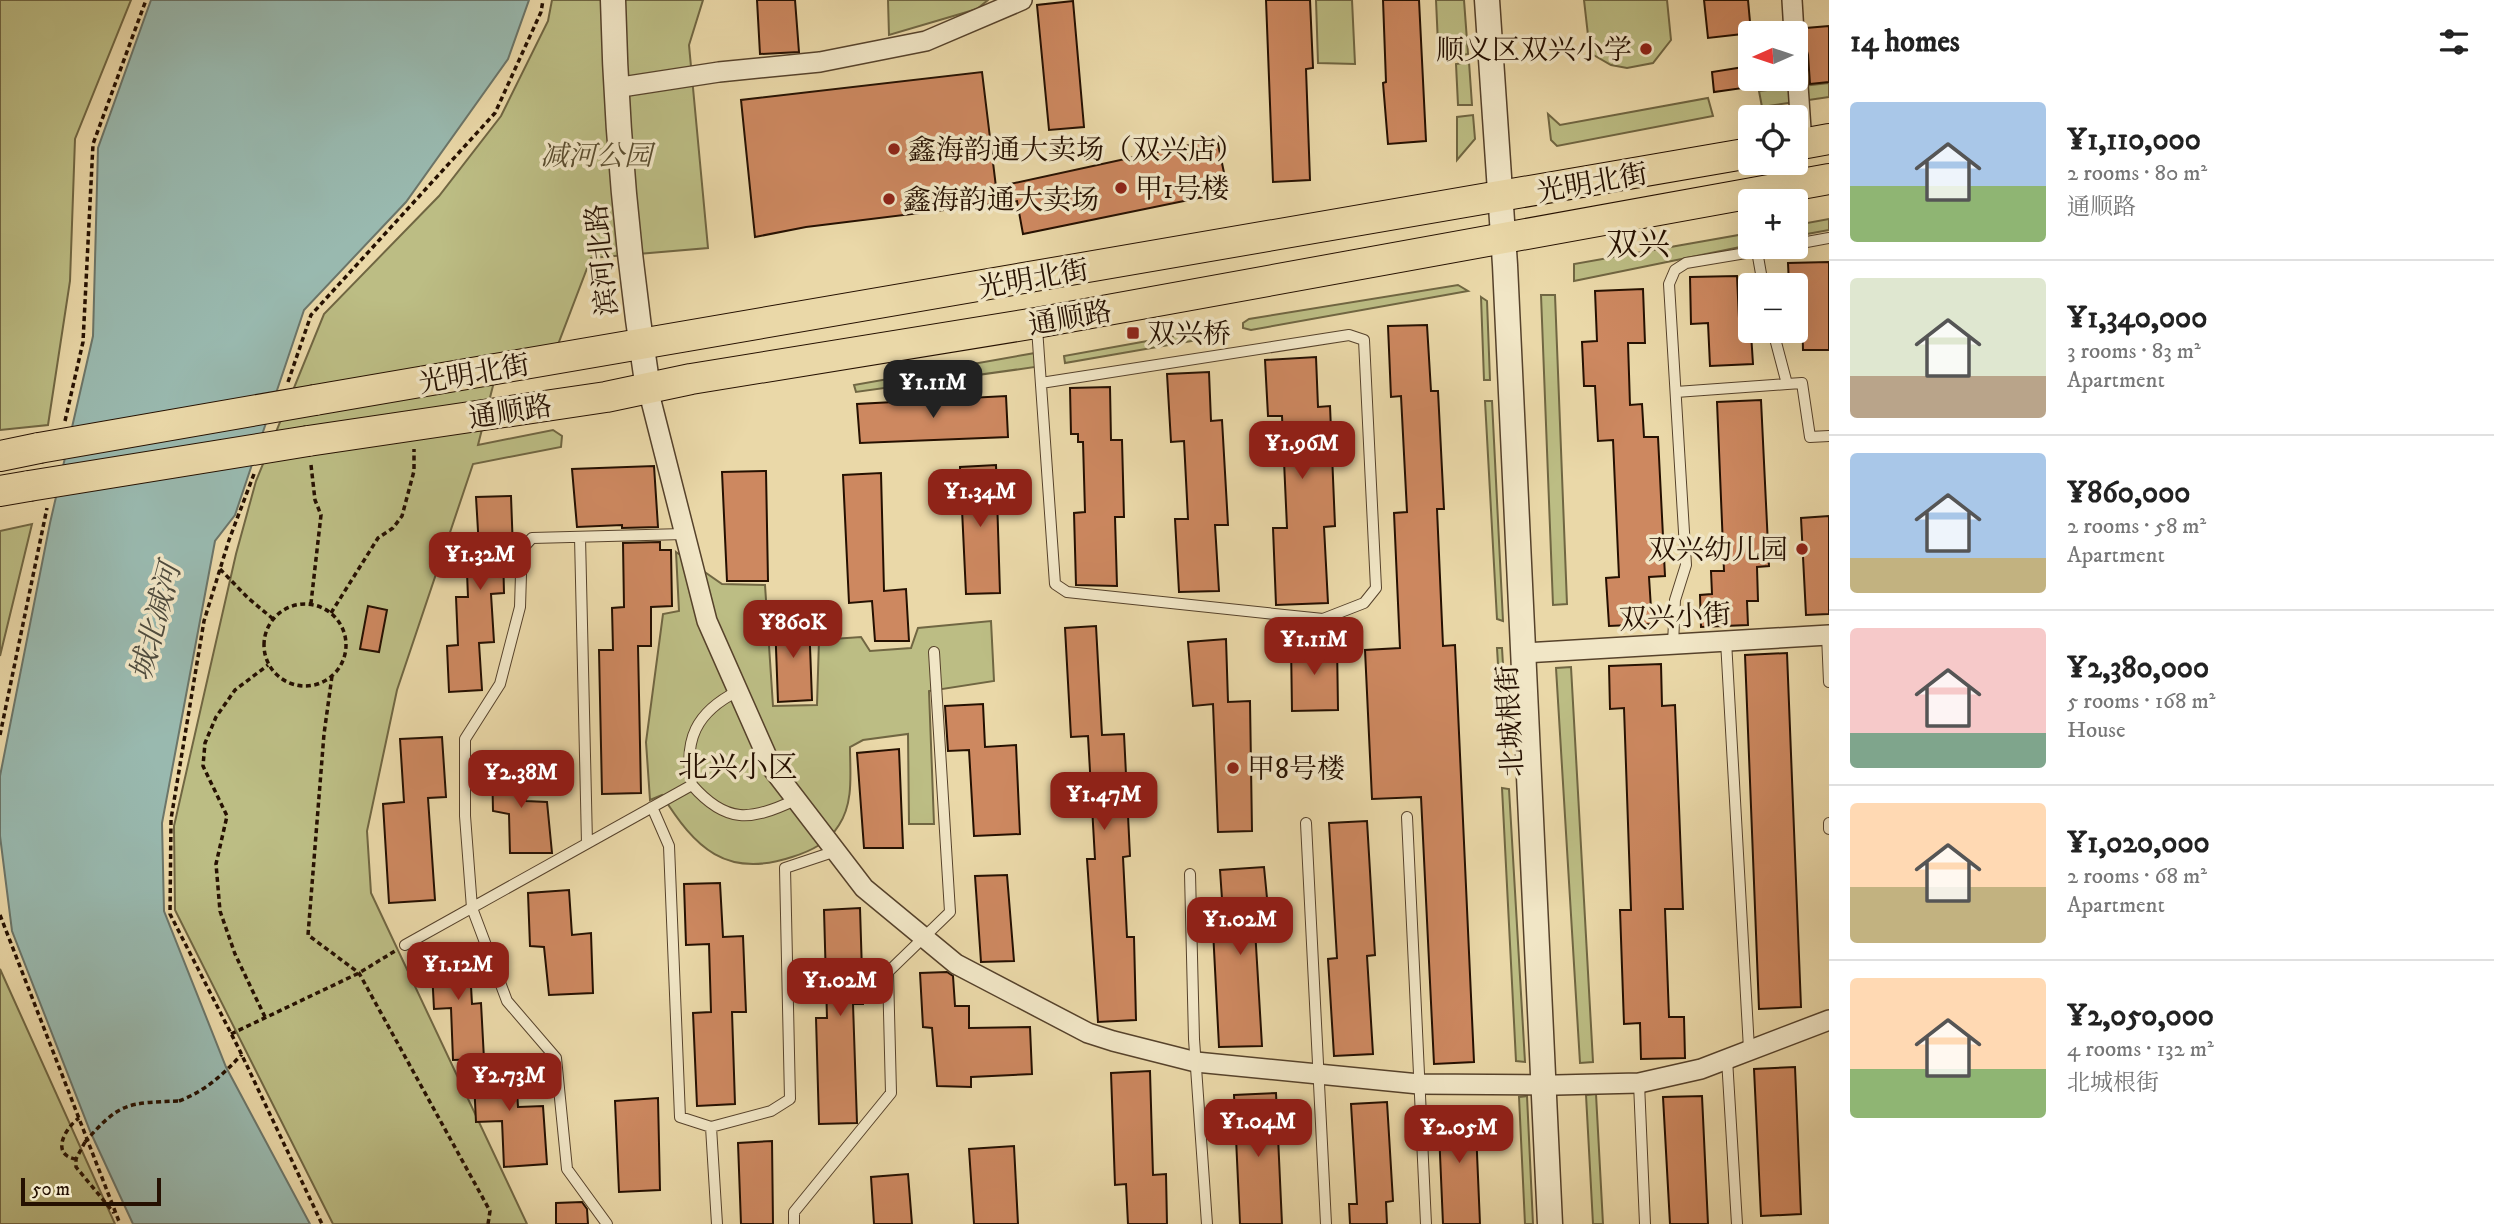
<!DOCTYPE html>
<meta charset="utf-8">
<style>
:root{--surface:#fff;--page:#f2f2f2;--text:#222;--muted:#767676;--line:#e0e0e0;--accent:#8f2418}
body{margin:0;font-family:"IM FELL DW Pica","Noto Serif SC",serif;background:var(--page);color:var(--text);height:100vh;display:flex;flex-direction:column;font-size:26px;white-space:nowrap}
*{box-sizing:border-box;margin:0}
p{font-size:23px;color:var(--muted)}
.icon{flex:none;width:38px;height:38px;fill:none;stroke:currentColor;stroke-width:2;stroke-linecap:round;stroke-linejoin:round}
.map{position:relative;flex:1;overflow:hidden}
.details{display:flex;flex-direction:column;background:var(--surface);width:665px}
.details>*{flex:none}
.needle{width:46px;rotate:267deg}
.buttons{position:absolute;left:1738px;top:21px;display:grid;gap:14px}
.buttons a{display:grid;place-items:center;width:70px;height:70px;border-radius:7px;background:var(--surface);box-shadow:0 7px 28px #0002;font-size:35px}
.scale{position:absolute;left:21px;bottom:18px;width:140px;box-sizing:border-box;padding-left:7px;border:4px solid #251001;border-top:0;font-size:19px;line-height:24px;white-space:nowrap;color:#251001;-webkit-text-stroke:5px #f1e6c6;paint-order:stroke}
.price{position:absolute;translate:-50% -60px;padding:0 16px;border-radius:14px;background:var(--accent);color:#fff;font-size:23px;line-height:46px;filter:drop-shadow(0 2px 4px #0008)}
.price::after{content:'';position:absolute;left:50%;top:42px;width:21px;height:16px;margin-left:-10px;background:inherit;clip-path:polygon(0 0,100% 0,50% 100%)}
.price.selected{background:#222;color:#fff}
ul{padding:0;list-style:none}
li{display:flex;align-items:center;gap:21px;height:175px;padding:0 21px}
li+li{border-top:2px solid var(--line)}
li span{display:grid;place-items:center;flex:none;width:196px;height:140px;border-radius:7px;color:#555}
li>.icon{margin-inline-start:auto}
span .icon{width:84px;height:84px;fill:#fffc;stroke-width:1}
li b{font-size:30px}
h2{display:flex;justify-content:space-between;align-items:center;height:84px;padding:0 21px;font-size:30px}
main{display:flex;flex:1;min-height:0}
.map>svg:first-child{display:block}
</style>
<main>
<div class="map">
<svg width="1829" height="1224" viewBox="0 0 1829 1224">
<rect width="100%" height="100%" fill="#ead8a8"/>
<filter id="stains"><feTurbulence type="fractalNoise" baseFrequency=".00286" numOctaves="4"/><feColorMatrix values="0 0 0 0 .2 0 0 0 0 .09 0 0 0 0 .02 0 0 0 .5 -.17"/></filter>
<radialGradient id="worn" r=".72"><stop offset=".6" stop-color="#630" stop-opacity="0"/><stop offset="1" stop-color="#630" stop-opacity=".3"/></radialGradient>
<!-- green -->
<path fill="#bcbd84" stroke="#706642" stroke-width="2" d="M 0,0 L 131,0 L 75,139 L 70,281 L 48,425 L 0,430 Z
M 552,0 L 703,0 L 689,45 L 708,248 L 591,258 L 557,347 L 500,358 L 478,445 L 553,430 L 562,436 L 561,447 L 473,464 L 397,690 L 367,831 L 371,893 L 527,1224 L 333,1224 L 175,910 L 174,826 L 236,554 L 256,481 L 324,314 L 439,196 L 501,116 L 548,21 Z
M 888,0 L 988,0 L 977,9 L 889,35 Z
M 1316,0 L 1352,0 L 1355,64 L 1318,63 Z
M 1436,0 L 1464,0 L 1468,54 L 1456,56 L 1455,40 L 1438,44 Z
M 1584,0 L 1667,0 L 1671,40 L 1653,63 L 1627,68 L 1611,65 L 1590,53 Z
M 1469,62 L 1472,105 L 1458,105 L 1456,64 Z
M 1829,83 L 1829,97 L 1762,107 L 1759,91 Z
M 1708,98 L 1713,116 L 1557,146 L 1551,140 L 1548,114 L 1560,125 Z
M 1473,115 L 1475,139 L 1457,160 L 1457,117 Z
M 1829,219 L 1829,230 L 1796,236 L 1796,225 Z
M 1750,233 L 1750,245 L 1574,281 L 1574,264 Z
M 1458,285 L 1468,291 L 1251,330 L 1243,328 L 1243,323 L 1249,319 Z
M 1541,295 L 1555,295 L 1567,604 L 1553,605 Z
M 1481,297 L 1487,301 L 1490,380 L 1484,380 Z
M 1214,329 L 1215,337 L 1065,363 L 1064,356 Z
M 1035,353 L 1035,367 L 856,392 L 854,385 Z
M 1485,401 L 1492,401 L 1503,621 L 1497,619 Z
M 32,524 L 0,656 L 0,531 Z
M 676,552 L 722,584 L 765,585 L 773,706 L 817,705 L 819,640 L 861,637 L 870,651 L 911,648 L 918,628 L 991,621 L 994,681 L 929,691 L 934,824 L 909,824 L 908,734 L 863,740 L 850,747 C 850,773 854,802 839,825 C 828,843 811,851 792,857 C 726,879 695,848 662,795 L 650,800 L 646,742 L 663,614 L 679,611 Z
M 1497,648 L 1502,648 L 1508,749 L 1503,749 Z
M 1571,667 L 1593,1062 L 1580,1063 L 1556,668 Z
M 1502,788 L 1509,789 L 1525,1062 L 1516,1061 Z
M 0,969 L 115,1224 L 0,1224 Z
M 1596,1094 L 1603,1224 L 1593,1224 L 1586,1095 Z
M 1527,1096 L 1533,1224 L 1525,1224 L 1519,1097 Z"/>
<!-- water -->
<path fill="#99b9af" stroke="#6b7569" stroke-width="2" d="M 151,0 L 529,0 L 508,59 L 406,202 L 304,310 L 235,515 L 215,541 L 162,823 L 164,911 L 226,1067 L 310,1224 L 133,1224 L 90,1131 L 12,931 L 0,836 L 0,776 L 50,523 L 93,336 L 98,148 Z"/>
<!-- building -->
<path fill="#cd8860" stroke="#251001" stroke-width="2" d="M 757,0 L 795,0 L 799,52 L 760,54 Z
M 1266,0 L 1310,0 L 1313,68 L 1306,69 L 1310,180 L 1273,182 Z
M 1383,0 L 1419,0 L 1426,141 L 1388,144 L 1383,83 L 1386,82 Z
M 1704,0 L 1748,0 L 1751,33 L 1708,38 Z
M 1073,1 L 1084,127 L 1049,130 L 1037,5 Z
M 1829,26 L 1829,82 L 1810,84 L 1808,55 L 1804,40 L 1806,28 Z
M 1750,66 L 1750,87 L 1714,92 L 1712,72 Z
M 982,72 L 996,187 L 1217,139 L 1228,192 L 1023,234 L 1017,201 L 806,227 L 755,237 L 741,100 Z
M 1829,262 L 1829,350 L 1803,350 L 1802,306 L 1796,307 L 1796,285 L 1789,285 L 1788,263 Z
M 1737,276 L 1739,318 L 1750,318 L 1753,364 L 1710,366 L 1708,323 L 1691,324 L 1690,277 Z
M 1643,289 L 1645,343 L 1628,343 L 1630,405 L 1642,404 L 1644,437 L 1658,437 L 1665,576 L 1649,577 L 1652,624 L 1609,626 L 1606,578 L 1619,577 L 1613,440 L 1598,441 L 1595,386 L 1584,386 L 1582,342 L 1597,341 L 1595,291 Z
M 1427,325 L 1431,391 L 1438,391 L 1444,509 L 1437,509 L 1443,646 L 1455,645 L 1474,1062 L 1434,1064 L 1421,797 L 1372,799 L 1365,650 L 1400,648 L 1394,513 L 1407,512 L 1401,396 L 1391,397 L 1388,326 Z
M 1316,357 L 1318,407 L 1330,406 L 1335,526 L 1324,527 L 1328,603 L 1276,605 L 1273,528 L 1287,528 L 1282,416 L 1268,416 L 1265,360 Z
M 1209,372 L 1211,421 L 1222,420 L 1228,525 L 1215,525 L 1219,591 L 1179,592 L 1175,519 L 1188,519 L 1184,441 L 1171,442 L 1167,374 Z
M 1110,387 L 1111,440 L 1122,440 L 1124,517 L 1115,517 L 1117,586 L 1076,585 L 1074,513 L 1085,512 L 1083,442 L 1078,442 L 1078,434 L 1071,434 L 1070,388 Z
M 1006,396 L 1008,437 L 860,443 L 857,404 Z
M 1761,400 L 1769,566 L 1757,567 L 1758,601 L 1747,601 L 1748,625 L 1701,627 L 1700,595 L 1712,594 L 1711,571 L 1724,571 L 1717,402 Z
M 996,465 L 1000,593 L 966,594 L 960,467 Z
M 654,466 L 658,527 L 622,528 L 622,525 L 577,527 L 572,469 Z
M 766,471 L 768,581 L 727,581 L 722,472 Z
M 881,473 L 884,591 L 906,589 L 909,641 L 875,641 L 872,601 L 849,603 L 843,475 Z
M 511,496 L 513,550 L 503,550 L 504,593 L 491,594 L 494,642 L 479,643 L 482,690 L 449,692 L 447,646 L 458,645 L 456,597 L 468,597 L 466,548 L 479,548 L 476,497 Z
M 1829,516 L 1829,614 L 1806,615 L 1801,518 Z
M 660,542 L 660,550 L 671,550 L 672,606 L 651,607 L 651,646 L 638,646 L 641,793 L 602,794 L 599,650 L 613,650 L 612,608 L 624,607 L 623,543 Z
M 368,606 L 387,610 L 379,652 L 360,649 Z
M 809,619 L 812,700 L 778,702 L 775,621 Z
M 1096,626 L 1102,735 L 1124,734 L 1130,856 L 1123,857 L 1127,937 L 1134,937 L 1136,1020 L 1098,1022 L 1087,859 L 1095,859 L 1088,736 L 1071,737 L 1065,628 Z
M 1226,639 L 1228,702 L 1250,701 L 1252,831 L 1218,832 L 1213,704 L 1193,706 L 1188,642 Z
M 1337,643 L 1338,710 L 1292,711 L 1291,644 Z
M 1787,653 L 1801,1007 L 1759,1009 L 1745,655 Z
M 1661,664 L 1662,706 L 1675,705 L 1683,909 L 1665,909 L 1669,1017 L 1684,1017 L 1685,1058 L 1641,1059 L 1640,1023 L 1624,1024 L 1620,910 L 1631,910 L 1624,708 L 1610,709 L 1609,666 Z
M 983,704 L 985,747 L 1016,745 L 1020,834 L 974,836 L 969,750 L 948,751 L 945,706 Z
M 442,737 L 446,797 L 428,798 L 435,900 L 389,903 L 383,804 L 404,802 L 400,739 Z
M 899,749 L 903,848 L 864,848 L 857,753 Z
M 492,762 L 526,762 L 526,801 L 547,802 L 552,853 L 510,853 L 509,814 L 493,811 Z
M 1367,821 L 1375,955 L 1367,956 L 1373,1054 L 1334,1056 L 1328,959 L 1337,958 L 1329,823 Z
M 1264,867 L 1270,929 L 1255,929 L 1262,1046 L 1219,1047 L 1213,930 L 1224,928 L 1220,870 Z
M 1007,875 L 1014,961 L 981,962 L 975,876 Z
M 720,883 L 723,937 L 743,936 L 746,1012 L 732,1012 L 735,1104 L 697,1106 L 693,1013 L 711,1012 L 709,944 L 686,945 L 684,884 Z
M 569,890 L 572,935 L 591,933 L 593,993 L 549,995 L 544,947 L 530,946 L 528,893 Z
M 860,908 L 863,1004 L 853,1004 L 857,1123 L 819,1124 L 816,1018 L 827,1018 L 824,910 Z
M 469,950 L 472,1004 L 481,1003 L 484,1059 L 453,1060 L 451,1008 L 434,1009 L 431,952 Z
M 947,972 L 953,976 L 955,1006 L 969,1006 L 969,1028 L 1030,1027 L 1032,1074 L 971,1077 L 971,1087 L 937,1086 L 932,1028 L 923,1027 L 920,973 Z
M 515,1058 L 518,1107 L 543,1106 L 547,1164 L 504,1167 L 502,1121 L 476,1122 L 473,1060 Z
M 1795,1067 L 1801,1214 L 1761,1216 L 1754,1069 Z
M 1150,1071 L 1153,1175 L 1166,1174 L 1167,1224 L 1128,1224 L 1126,1184 L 1115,1185 L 1111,1073 Z
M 1276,1093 L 1282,1224 L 1240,1224 L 1234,1095 Z
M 1702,1096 L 1708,1224 L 1670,1224 L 1663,1097 Z
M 658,1098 L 660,1190 L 619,1192 L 615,1101 Z
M 1387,1102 L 1393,1201 L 1386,1202 L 1387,1224 L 1350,1224 L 1349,1204 L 1357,1204 L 1351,1104 Z
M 1475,1106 L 1480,1224 L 1443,1224 L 1438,1108 Z
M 772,1141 L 773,1224 L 741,1224 L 738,1143 Z
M 1014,1146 L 1018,1224 L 974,1224 L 969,1149 Z
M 908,1174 L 912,1224 L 874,1224 L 871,1177 Z
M 582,1202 L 587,1209 L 588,1224 L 556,1224 L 556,1203 Z"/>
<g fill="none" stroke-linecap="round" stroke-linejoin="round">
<defs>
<path id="service" d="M 1796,244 L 1829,238
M 1757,251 L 1763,285
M 1037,328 L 1055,584 L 1067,592 L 1323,619 L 1364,603 L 1376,588 L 1364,340 L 1349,335 L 1041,383
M 1787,384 L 1802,383 L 1810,437 L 1829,436
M 1676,392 L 1787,384 L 1773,331
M 580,537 L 587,843
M 1827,635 L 1829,682
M 1726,641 L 1749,1049
M 1673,644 L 1675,600 L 1686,565 L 1669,284 L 1675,270 L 1686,263 L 1782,247
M 692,785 C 683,740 696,712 738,691
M 652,807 L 669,846 L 680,1117 L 711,1127 L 717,1224
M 1407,817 L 1426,1224
M 1306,823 L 1326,1224
M 1829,823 L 1829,829
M 1190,874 L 1194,1039 L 1207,1224
M 405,945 L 692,785 C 726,824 751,821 795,800
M 1727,1059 L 1737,1224
M 1639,1083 L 1645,1224
M 711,1127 L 771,1111 L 790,1099 L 785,868 L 836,851
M 607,1224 L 567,1169 L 556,1058 L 507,1001 L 472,908 L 465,816 L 465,739 L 500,684 L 520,607 L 521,574 L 524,547 L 532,538 L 684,534
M 794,1224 L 794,1212 L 891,1093 L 888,972 L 950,912 L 934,652"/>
<path id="minor" d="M 1792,0 L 1794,33
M 1796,56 L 1802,144
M 615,88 L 719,72 L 820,62 L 926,41 L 1022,0
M 648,389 L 707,621 L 772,768 L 864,888 L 956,964 L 1088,1033 L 1113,1041 L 1196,1062 L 1419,1084 L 1556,1085 L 1639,1083 L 1701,1069 L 1829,1020
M 1523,653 L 1829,635"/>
<path id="tertiary" d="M 613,0 C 616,130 628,260 648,389
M 1487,0 L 1505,265 L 1550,1224"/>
<path id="primary" d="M 1796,145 L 1829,139
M 315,400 L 1750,153
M 308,441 L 606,397 L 691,379 L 1036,323 L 1829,179
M 0,456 L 39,448
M 0,491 L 29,486"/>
</defs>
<!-- service casing -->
<use href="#service" stroke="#56422b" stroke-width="12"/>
<!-- minor casing -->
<use href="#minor" stroke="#56422b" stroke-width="22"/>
<!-- tertiary casing -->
<use href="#tertiary" stroke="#56422b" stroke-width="27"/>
<!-- primary casing -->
<use href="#primary" stroke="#251001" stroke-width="32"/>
<!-- path -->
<path stroke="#251001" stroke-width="3.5" stroke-dasharray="5 3.5" stroke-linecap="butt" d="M 288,382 L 311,315 L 495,113 L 541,12 L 543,0
M 65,421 L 83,342 L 93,144 L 146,0
M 311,465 L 315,500 L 321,515 L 311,603
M 254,474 L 229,540 L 204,621 L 171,819 L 170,914 L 239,1049 L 322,1224
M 220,569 L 248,598 L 272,618
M264 645a41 41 0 1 1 82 0a41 41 0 1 1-82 0Z
M 331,613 L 378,538 L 393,528 L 402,516 L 414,471 L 414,449
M 332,676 L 324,734 L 308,935 L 359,973 L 490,1211 L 488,1224
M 0,735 L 47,508
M 0,915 L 120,1224
M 265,1017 L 235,954 L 220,911 L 216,864 L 227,816 L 203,766 L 205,743 L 216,717 L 235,690 L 268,665
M 231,1034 L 359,973 L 395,951
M 179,1101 C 205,1091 223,1075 242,1054
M 85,1142 L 76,1159 L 76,1167 L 114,1213
M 76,1159 C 50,1155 65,1128 79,1118"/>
<!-- service -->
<use href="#service" stroke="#f1e6c6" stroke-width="10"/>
<!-- minor -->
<use href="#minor" stroke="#f1e6c6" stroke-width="19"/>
<!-- tertiary -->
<use href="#tertiary" stroke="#f1e6c6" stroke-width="24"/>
<!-- primary -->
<use href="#primary" stroke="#ead8a8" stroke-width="30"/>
<defs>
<path id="primary-bridge" d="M 39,448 L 315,400
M 29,486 L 308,441"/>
</defs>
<!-- primary-bridge casing -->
<use href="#primary-bridge" stroke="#251001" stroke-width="32" stroke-linecap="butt"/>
<!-- path-bridge -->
<path stroke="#251001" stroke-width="3.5" stroke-dasharray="5 3.5" stroke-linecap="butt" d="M 85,1142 C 120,1102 127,1103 179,1101"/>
<!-- primary-bridge -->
<use href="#primary-bridge" stroke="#ead8a8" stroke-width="30"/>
</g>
<!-- markers -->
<g fill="#8f2418" stroke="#f1e6c6" stroke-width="2.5">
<circle cx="1646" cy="49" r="7"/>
<circle cx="894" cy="149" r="7"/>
<circle cx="1121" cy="188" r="7"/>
<circle cx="889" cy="199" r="7"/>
<rect x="1126" y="326" width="14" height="14" rx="3.5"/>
<circle cx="1802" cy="549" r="7"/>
<circle cx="1233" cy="768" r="7"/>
</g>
<g text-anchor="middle" stroke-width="7" stroke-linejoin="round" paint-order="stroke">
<!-- poi labels -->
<g font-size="28" fill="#251001" stroke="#f1e6c6" text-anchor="start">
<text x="1632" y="59" text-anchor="end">顺义区双兴小学</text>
<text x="908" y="159">鑫海韵通大卖场（双兴店）</text>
<text x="1135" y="198">甲1号楼</text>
<text x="903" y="209">鑫海韵通大卖场</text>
<text x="1147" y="343">双兴桥</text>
<text x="1788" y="559" text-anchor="end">双兴幼儿园</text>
<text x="1247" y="778">甲8号楼</text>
</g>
<!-- park labels -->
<g font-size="28" font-style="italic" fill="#5a4d2f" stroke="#f1e6c6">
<text x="596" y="165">减河公园</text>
</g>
<!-- street labels -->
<g font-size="28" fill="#251001" stroke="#f1e6c6">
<text transform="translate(1592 182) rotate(-10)" y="10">光明北街</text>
<text transform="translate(601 260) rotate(-96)" y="10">滨河北路</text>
<text transform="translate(1033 278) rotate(-10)" y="10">光明北街</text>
<text transform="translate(1070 317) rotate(-10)" y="10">通顺路</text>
<text transform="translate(474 373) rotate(-10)" y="10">光明北街</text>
<text transform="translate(510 411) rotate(-9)" y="10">通顺路</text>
<text transform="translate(1675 616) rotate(-3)" y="10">双兴小街</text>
<text transform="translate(1509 721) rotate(-93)" y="10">北城根街</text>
</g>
<!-- water labels -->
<g font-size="30" font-style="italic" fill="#4e4b3e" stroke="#f1e6c6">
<text transform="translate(155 622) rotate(-75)" y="10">城北减河</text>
</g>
<!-- neighbourhood labels -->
<g font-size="30" fill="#251001" stroke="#f1e6c6">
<text x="738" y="777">北兴小区</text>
</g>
<!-- quarter labels -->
<g font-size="32" fill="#251001" stroke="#f1e6c6">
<text x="1638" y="255">双兴</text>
</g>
</g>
<rect width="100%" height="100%" filter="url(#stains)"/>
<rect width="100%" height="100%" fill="url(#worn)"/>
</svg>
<div class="buttons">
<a><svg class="needle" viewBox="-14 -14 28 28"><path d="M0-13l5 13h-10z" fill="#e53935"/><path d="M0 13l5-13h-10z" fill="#767676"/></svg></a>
<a><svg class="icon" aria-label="locate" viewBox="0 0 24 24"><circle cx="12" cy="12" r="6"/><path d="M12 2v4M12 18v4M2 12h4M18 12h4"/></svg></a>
<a>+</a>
<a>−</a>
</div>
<div class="scale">50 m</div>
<b class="price selected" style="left:933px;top:420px">¥1.11M</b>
<b class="price" style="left:1302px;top:481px">¥1.96M</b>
<b class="price" style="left:980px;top:529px">¥1.34M</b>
<b class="price" style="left:480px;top:592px">¥1.32M</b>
<b class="price" style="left:793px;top:660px">¥860K</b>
<b class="price" style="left:1314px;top:677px">¥1.11M</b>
<b class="price" style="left:521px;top:810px">¥2.38M</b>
<b class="price" style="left:1104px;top:832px">¥1.47M</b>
<b class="price" style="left:1240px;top:957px">¥1.02M</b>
<b class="price" style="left:458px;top:1002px">¥1.12M</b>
<b class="price" style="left:840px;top:1018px">¥1.02M</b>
<b class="price" style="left:509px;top:1113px">¥2.73M</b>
<b class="price" style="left:1258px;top:1159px">¥1.04M</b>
<b class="price" style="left:1459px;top:1165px">¥2.05M</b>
</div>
<section class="details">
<h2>14 homes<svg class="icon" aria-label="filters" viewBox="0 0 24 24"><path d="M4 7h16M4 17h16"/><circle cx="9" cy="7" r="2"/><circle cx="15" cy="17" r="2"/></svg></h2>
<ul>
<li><span style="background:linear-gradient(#a9c7e8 60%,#8fb573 0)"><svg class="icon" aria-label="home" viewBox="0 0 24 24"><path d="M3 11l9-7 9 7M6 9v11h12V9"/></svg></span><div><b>¥1,110,000</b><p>2 rooms · 80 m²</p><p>通顺路</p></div></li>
<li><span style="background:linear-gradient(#dfe7d0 70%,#b9a48a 0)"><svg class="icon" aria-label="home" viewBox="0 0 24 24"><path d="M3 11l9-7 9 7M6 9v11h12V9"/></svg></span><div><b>¥1,340,000</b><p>3 rooms · 83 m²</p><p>Apartment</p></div></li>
<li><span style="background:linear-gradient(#a9c7e8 75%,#c2b280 0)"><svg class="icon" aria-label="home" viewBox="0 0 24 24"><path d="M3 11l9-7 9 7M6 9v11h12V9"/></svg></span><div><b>¥860,000</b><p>2 rooms · 58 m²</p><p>Apartment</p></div></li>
<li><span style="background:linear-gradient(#f6c9c9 75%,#7fa58c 0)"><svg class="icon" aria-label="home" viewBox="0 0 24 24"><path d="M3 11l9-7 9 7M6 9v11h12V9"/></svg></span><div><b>¥2,380,000</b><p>5 rooms · 168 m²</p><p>House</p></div></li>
<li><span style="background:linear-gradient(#ffd9b3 60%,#c2b280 0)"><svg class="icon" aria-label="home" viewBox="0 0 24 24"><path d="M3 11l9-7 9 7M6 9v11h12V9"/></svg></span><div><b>¥1,020,000</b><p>2 rooms · 68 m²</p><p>Apartment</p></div></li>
<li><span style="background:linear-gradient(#ffd9b3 65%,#8fb573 0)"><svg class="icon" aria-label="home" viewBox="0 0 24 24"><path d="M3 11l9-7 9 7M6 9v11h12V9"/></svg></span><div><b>¥2,050,000</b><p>4 rooms · 132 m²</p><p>北城根街</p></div></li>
</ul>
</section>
</main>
